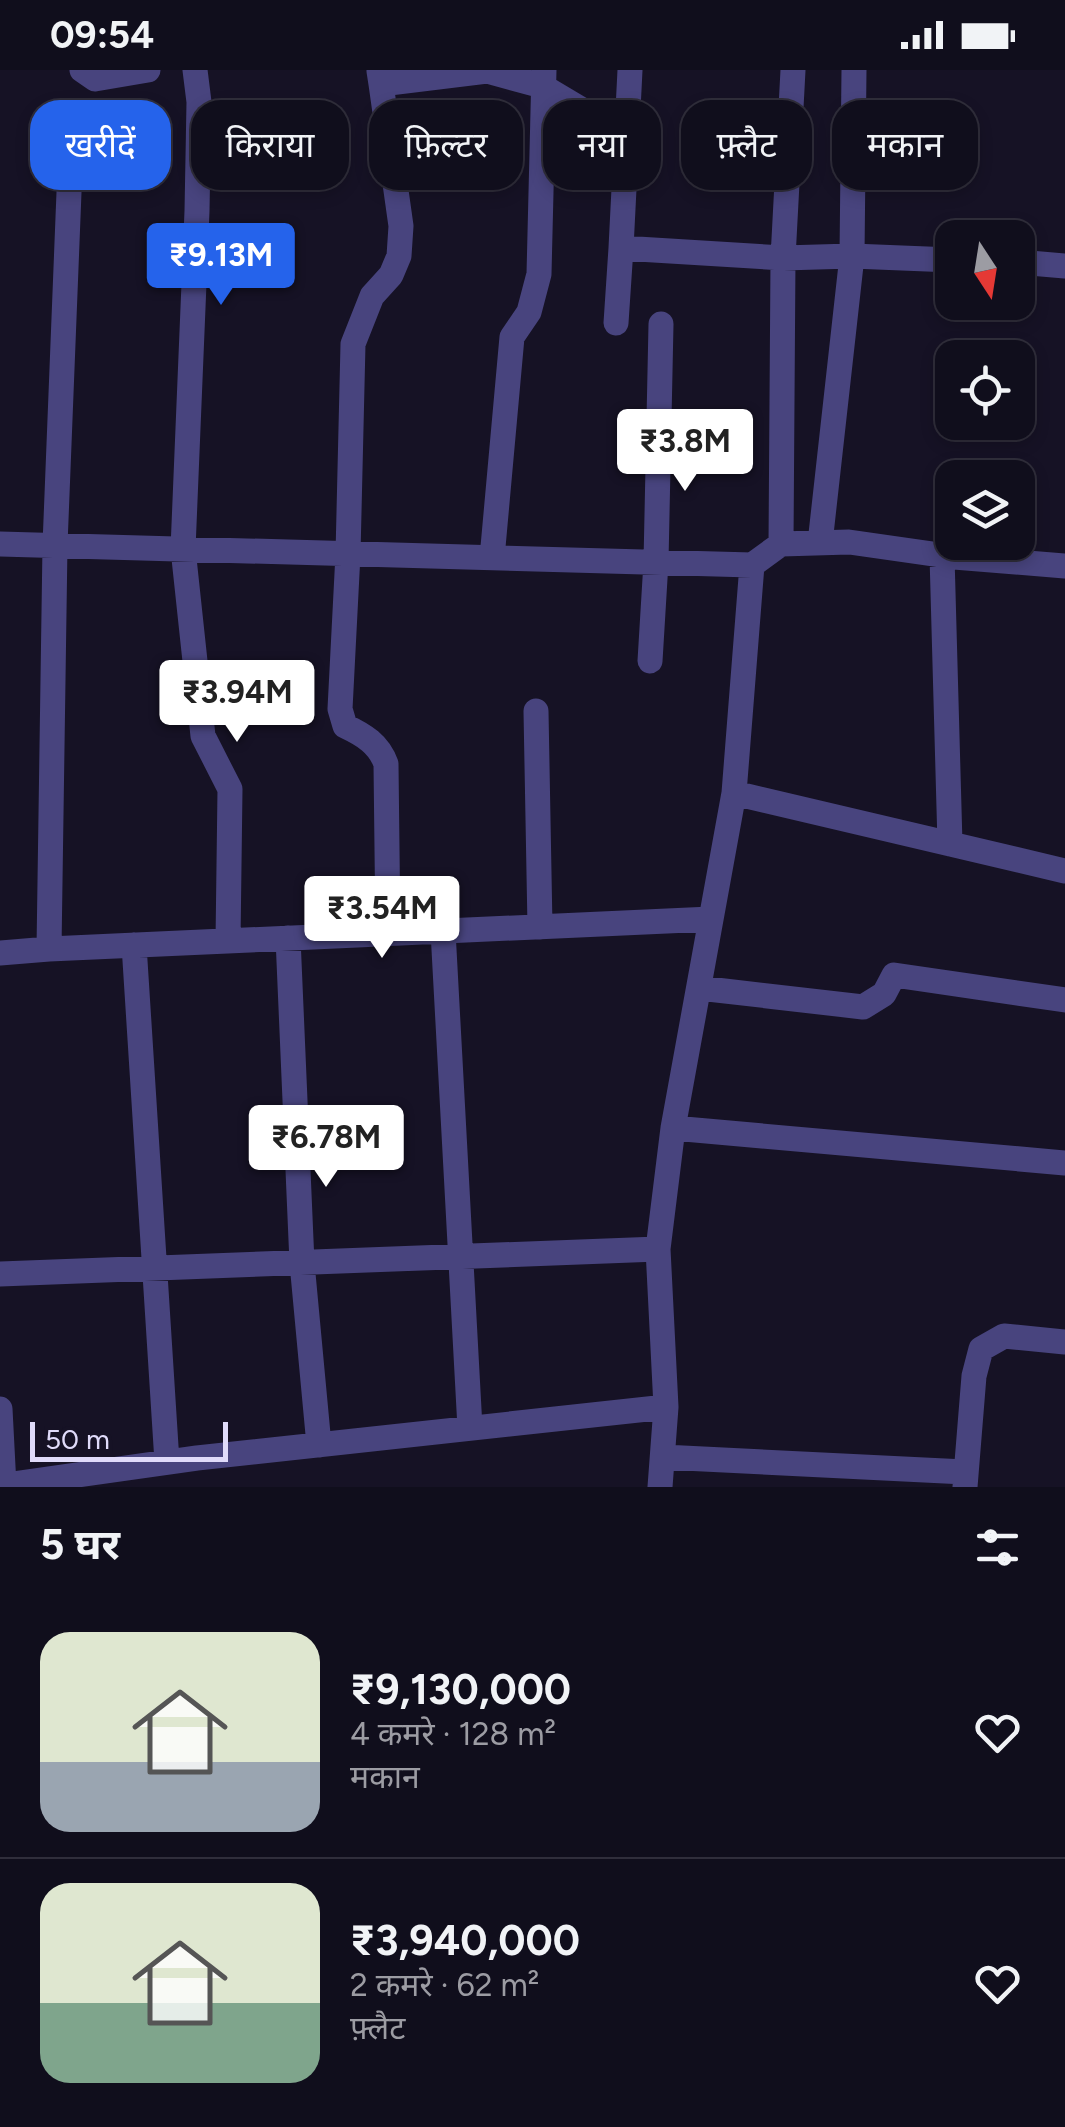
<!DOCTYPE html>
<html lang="hi">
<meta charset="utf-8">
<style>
:root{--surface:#100e1c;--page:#191725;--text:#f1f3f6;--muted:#9c9ca3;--line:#302e3b;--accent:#2563eb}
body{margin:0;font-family:Figtree,"Noto Sans Devanagari",sans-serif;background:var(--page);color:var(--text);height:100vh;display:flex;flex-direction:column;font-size:38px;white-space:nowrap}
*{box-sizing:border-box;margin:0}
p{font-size:32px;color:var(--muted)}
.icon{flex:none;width:55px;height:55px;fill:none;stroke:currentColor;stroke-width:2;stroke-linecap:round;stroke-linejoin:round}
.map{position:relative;height:1417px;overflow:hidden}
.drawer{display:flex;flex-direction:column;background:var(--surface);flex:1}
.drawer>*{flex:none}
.hud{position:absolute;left:30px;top:30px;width:1005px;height:90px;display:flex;gap:20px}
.needle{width:65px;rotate:168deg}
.tools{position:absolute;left:935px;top:150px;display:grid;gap:20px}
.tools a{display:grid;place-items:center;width:100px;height:100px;border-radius:20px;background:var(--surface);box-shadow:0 5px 15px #0003,0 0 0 2px var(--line);font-size:50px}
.scale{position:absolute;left:30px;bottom:25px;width:198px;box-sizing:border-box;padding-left:10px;border:5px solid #e0dbfa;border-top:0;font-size:28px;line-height:35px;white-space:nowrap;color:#e0dbfa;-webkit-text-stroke:8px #161225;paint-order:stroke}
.price{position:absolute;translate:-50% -85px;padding:0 22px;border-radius:10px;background:#fff;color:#222;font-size:32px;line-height:65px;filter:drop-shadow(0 2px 5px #0008)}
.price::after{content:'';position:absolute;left:50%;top:60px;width:30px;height:22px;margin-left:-15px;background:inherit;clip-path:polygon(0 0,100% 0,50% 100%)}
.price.on{background:var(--accent);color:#fff}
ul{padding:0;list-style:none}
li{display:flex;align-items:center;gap:30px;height:250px;padding:0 40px}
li+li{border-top:2px solid var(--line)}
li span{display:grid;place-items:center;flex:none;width:280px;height:200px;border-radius:30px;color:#555}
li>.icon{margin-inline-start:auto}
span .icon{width:120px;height:120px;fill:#fffc;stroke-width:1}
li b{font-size:42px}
h2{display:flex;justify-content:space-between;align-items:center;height:120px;padding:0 40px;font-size:42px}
.pill{padding:0 35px;border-radius:30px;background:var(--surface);box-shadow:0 5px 15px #0003,0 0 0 2px var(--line);font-size:35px;line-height:90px}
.pill.on{background:var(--accent);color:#fff}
.status{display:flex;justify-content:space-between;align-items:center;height:70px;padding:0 50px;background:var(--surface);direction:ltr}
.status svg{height:28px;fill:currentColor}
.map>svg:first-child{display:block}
</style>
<div class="status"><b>09:54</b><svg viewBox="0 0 49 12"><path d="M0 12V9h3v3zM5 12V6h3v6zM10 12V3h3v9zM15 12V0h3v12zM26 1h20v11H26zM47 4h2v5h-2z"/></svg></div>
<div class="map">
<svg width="1065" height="1417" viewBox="0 0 1065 1417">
<rect width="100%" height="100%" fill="#161225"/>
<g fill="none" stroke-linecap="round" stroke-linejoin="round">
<!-- street -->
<path stroke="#48447e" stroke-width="25" d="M 82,0 L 95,9 L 148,0
M 195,0 L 199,32 L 197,141 L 183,479 L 203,666 L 230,719 L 228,871
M 630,0 L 621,178 L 783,188 L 852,186 L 952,190
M 379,1 L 381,14 L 487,1 L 542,16 L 626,66
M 381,14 L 401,156 L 399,186 L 391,205 L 372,226 L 353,274 L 348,484 L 340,639 L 345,656 C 364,665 379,674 386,694 L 388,864
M 1018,192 L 1065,196
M 616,253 L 621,178
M 820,473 L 852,186 L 854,0
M 0,474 L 752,495 L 781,474 L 849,472 L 954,487 L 1065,496
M 781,474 L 783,188 L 793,0
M 942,486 L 950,774
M 492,488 L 512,267 L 529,242 L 539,204 L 544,0
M 650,591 L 656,492 L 661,254
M 536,641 L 540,857
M 734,723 L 1065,801
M 443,861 L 470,1358
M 288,868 L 302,1193 L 319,1375
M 134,875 L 167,1392
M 49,879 L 711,849
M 0,883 L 49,879 L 55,475 L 70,97
M 699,918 L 863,937 L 884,924 L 894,905 L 1065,930
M 673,1058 L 1065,1093
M 0,1204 L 658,1179
M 0,1339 L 4,1416
M 663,1387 L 965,1402
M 0,1416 L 197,1388 L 666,1337
M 660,1417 L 666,1337 L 658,1179 L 673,1058 L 734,723 L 752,495
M 965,1417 L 974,1306 L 981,1279 L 1004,1266 L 1065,1272"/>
</g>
</svg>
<div class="tools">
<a><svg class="needle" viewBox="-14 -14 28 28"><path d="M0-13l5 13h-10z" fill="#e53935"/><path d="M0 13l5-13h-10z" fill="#9c9ca3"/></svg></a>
<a><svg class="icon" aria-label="locate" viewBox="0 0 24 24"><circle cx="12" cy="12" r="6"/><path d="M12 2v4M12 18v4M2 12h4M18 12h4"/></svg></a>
<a><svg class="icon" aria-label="layers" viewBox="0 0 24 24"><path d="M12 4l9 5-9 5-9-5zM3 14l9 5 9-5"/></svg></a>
</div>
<div class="scale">50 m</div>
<b class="price on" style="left:221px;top:238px">₹9.13M</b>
<b class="price" style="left:685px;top:424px">₹3.8M</b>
<b class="price" style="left:237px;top:675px">₹3.94M</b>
<b class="price" style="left:382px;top:891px">₹3.54M</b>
<b class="price" style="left:326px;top:1120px">₹6.78M</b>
<div class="hud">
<a class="pill on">खरीदें</a>
<a class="pill">किराया</a>
<a class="pill">फ़िल्टर</a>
<a class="pill">नया</a>
<a class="pill">फ़्लैट</a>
<a class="pill">मकान</a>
</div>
</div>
<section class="drawer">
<h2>5 घर<svg class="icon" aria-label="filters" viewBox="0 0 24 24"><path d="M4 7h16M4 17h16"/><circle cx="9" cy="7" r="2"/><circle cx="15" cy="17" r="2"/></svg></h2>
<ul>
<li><span style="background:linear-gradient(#dfe7d0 65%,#9aa5b1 0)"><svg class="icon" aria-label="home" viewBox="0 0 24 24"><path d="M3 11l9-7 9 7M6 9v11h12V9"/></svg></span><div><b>₹9,130,000</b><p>4 कमरे · 128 m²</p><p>मकान</p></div><svg class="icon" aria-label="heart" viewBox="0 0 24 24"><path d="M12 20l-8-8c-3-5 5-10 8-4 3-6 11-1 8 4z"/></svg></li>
<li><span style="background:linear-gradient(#dfe7d0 60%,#7fa58c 0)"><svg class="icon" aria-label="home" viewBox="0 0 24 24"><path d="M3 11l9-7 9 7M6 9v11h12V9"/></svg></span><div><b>₹3,940,000</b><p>2 कमरे · 62 m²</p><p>फ़्लैट</p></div><svg class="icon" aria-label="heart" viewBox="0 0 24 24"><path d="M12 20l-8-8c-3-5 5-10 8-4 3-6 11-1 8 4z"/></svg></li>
</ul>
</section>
